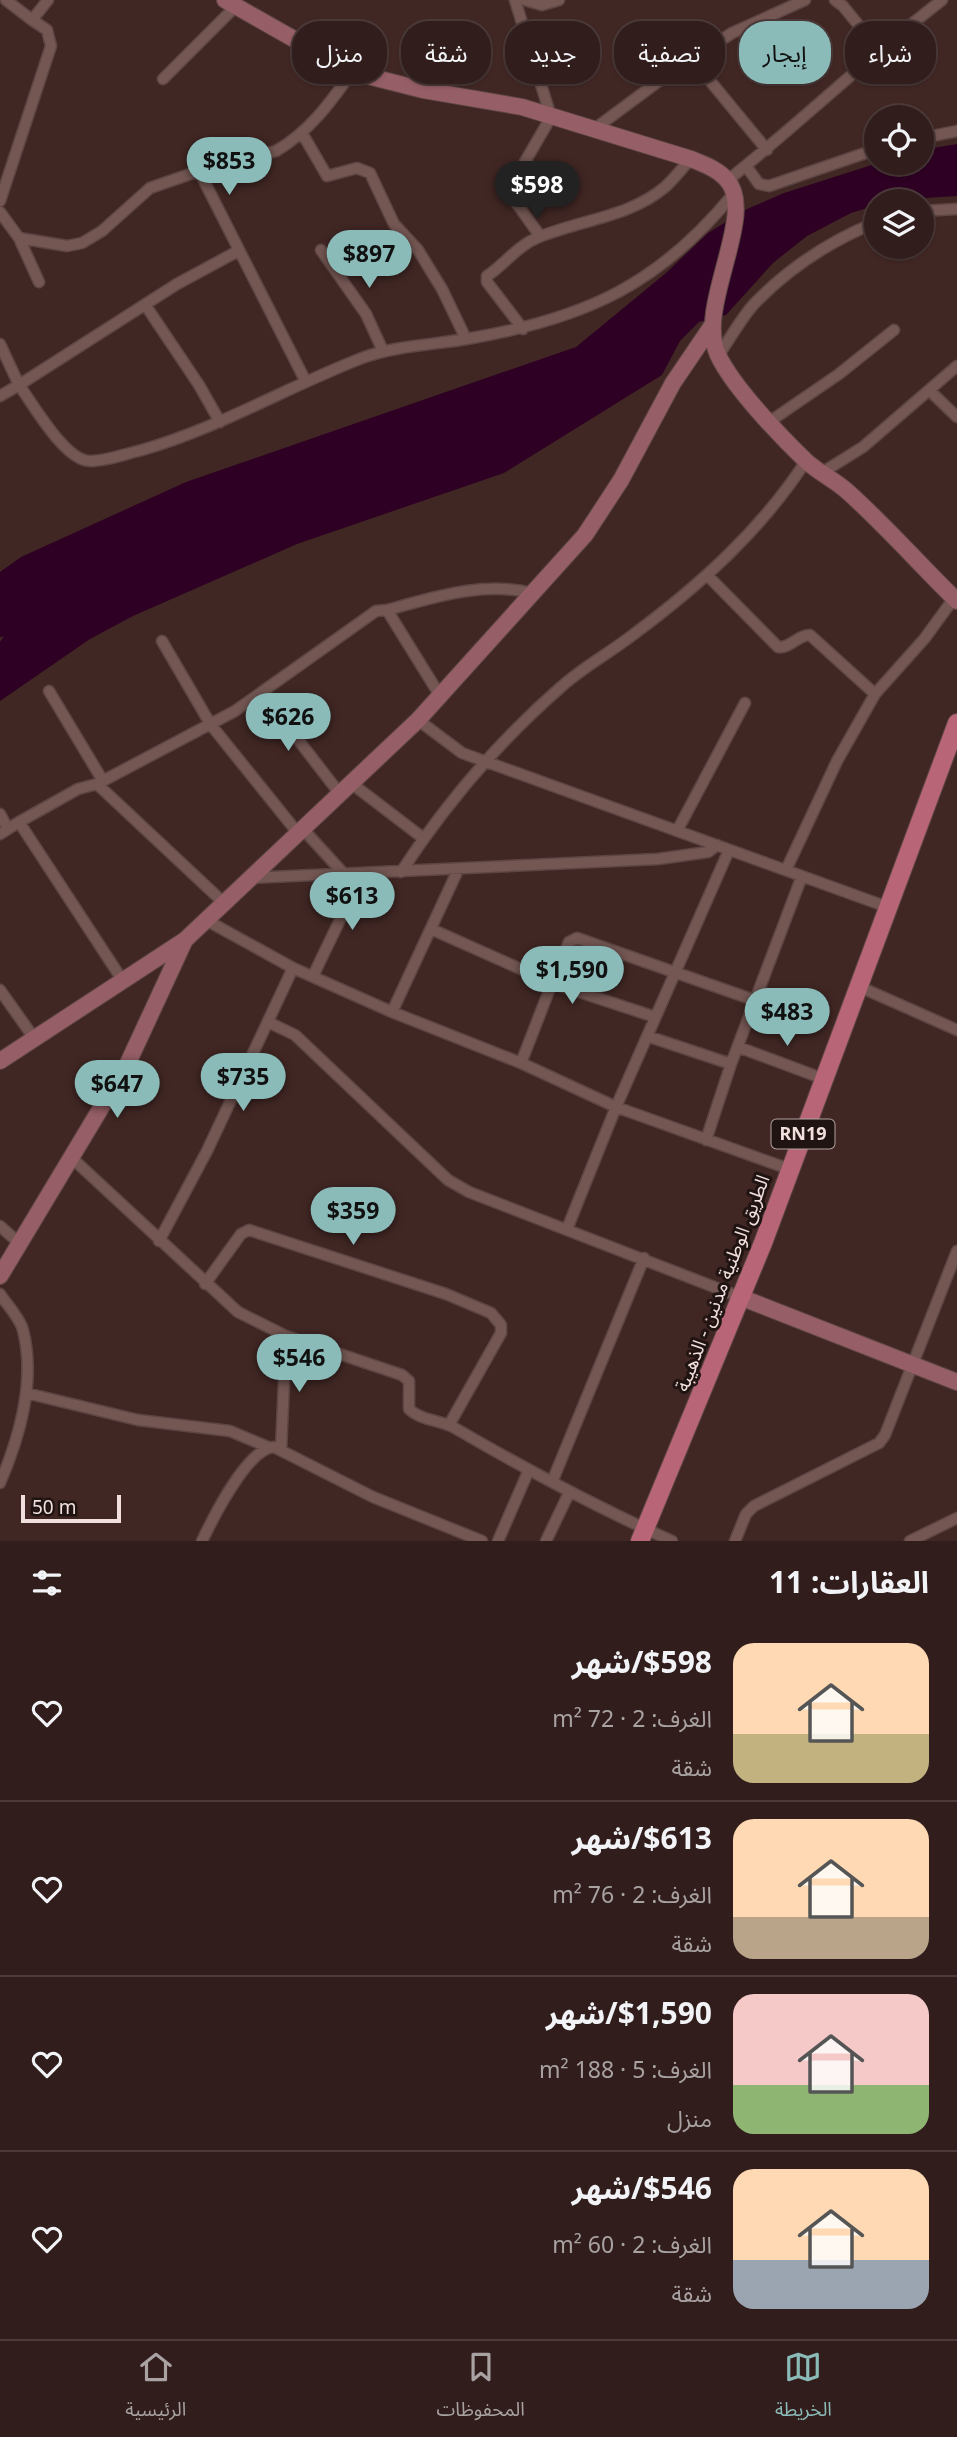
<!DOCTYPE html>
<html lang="ar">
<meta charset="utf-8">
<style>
:root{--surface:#311d1b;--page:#3d2a28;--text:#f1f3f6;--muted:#a8a2a3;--line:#4c3b3a;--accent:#8bbbb9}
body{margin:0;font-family:"Noto Sans","Noto Sans Arabic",sans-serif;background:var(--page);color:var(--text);direction:rtl;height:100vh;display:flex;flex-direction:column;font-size:26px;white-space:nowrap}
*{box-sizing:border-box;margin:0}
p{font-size:23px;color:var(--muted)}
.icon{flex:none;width:38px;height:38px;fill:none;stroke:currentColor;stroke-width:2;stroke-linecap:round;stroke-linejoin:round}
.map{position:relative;height:1541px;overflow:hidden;direction:ltr}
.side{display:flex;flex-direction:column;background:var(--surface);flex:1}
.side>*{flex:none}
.top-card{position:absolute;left:21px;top:21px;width:915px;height:63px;direction:rtl;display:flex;gap:14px}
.tools{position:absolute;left:864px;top:105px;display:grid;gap:14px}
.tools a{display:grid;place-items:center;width:70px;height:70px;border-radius:50%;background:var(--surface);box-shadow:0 2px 5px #0004,0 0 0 2px var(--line);font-size:35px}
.scale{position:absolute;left:21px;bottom:18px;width:100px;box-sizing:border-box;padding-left:7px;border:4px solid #f1dfdd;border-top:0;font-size:19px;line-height:24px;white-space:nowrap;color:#f1dfdd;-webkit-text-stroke:5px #201412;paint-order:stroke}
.price{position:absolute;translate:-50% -60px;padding:0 16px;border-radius:24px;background:var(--accent);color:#111;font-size:23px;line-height:46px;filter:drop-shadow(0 2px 4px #0008)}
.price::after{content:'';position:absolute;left:50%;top:42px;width:21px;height:16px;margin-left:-10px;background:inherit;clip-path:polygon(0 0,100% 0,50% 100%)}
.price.active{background:#222;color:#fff}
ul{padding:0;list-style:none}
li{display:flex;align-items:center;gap:21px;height:175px;padding:0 28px}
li+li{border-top:2px solid var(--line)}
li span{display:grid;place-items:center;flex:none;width:196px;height:140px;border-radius:21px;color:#555}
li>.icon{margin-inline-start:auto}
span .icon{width:84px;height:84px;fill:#fffc;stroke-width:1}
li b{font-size:30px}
h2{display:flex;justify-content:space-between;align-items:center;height:84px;padding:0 28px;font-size:30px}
.tag{padding:0 24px;border-radius:28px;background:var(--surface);box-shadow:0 2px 5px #0004,0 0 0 2px var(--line);font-size:24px;line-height:63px}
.tag.active{background:var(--accent);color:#111}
.dock{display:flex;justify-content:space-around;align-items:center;height:98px;border-top:2px solid var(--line);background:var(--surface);font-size:19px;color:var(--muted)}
.dock a{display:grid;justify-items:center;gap:4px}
.dock .active{color:var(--accent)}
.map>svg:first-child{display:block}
</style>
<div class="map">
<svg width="957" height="1541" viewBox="0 0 957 1541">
<rect width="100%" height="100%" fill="#412724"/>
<!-- water -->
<path fill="#2e0023" d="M 957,144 L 957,196 L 877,201 L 877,205 L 851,213 L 807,236 L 773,263 L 726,315 L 699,322 L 680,341 L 662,375 L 504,473 L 297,544 L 133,616 L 90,639 L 0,701 L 0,642 L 22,610 L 0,616 L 0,572 L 21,557 L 186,482 L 576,347 L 666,273 L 708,233 L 747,209 L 784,193 L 878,163 L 922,163 L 922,150 Z"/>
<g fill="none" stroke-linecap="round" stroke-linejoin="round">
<!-- river -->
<path stroke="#2e0023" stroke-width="24" d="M 0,625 L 48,592"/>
<defs>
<path id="street" d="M 6,0 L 32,20 L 48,0
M 515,0 L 551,117 L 508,191 L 540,236
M 525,0 L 542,5 L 559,0
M 835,0 L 843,6 L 878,49
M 692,59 L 767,150
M 163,79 L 235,7
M 593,130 L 659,81 L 732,33 L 805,0
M 302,133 L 327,176 L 357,168 L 370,173 L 394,224 L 418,250 L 442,289 L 466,339
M 922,138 L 957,131
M 746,166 L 759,184 L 769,186 L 877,149
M 728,180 C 801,122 868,57 942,0
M 0,201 L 51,46 L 47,30 L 32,20
M 922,211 L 957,209
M 0,212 L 19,238 L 67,246 L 82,243 L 102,231 L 150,188 L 199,171
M 19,238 L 39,282
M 321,250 L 366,314 L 383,351
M 146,306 L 199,385 L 220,422
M 523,329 L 487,282 L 487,276 C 505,264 518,245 539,237 C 580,220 630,217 665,187 C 674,179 682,168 691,159
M 0,344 L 19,385 L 177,284 L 238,251
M 718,356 C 730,339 741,318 755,303 C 789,268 832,240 877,222
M 306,382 L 199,171 L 276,151 C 309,132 330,103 352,72
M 929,390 L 957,417
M 0,396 L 19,385 C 33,404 65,461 90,461 C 106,461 125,454 142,450 C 219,428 287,387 362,358 C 397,345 435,345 472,338 C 586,318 660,284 734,193
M 769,422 L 839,374 L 894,330
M 823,472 L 863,447 L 957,366
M 708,576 L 778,647 C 790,649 797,635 810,635 L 875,694
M 387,610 C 435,597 483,581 533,593
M 162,641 L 211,725 L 297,832
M 49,691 L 103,781
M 262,693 L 340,794
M 418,720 L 462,753 L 890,908
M 351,783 L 423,838
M 97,784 L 224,903
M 0,814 L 8,829
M 302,828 L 344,874
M 677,831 L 745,703
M 0,834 L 19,822
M 786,870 L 837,761 L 875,694 L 925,638 L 954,598
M 401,872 C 445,805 500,740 561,687 C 583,667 611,652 634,634 C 700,585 761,530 806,461
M 251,878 L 658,859 L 708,852 L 717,845
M 206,920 L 293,968 L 392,1012 L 521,1063 L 616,1107 L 789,1169
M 431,929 L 552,983 L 569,942 L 577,938 L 754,1000
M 313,976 L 362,874
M 123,981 L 19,822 L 78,789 L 97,784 L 235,711 L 376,611 L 387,610 L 439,694
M 860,987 L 957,1030
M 0,990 L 34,1038
M 392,1012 L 458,870
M 268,1022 L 295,1035 L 448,1180 L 469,1192 L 740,1297
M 647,1036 L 731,1064
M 738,1047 L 824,1079
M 521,1063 L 552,983 L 655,1017
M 706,1140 L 731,1064 L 802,876
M 73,1159 L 238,1312 L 286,1336 L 402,1375 L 409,1381 L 409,1409 C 420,1420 439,1420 453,1427 C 525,1469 596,1507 672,1541
M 0,1226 L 19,1243
M 567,1229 L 616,1107 L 729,850
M 159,1241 L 207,1151 L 293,968
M 205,1284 L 241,1234 L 249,1230 L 446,1294 L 491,1313 L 501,1325 L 501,1333 L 449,1425
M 0,1294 C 7,1305 20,1318 23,1330 C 36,1381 20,1436 0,1483
M 26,1393 L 138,1420 L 230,1431 L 268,1447
M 281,1450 L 286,1336
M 552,1482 L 644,1258
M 202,1541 C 213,1518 248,1448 274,1447 L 373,1497 L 482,1541
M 498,1541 L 528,1472
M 546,1541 L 569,1493
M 735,1541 L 746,1514 L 754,1506 L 879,1443 L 885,1435 L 957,1251
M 910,1541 L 957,1518"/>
<path id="secondary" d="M 225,0 L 352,72 L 423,90 L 522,107 L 691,159 C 703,164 718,169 727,180 C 758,215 695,307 718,355 C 733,387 780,436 806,461 C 819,473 835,480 848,492 C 887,527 920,565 957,601
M 0,1061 L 185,940 L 418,720 L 585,535 L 621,480 L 673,383 L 711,327
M 0,1276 L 128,1063 L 185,940
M 740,1297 L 957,1382"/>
<path id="primary" d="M 640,1541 L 763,1243 L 957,723"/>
</defs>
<!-- street casing -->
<use href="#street" stroke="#5c4543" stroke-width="13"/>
<!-- secondary casing -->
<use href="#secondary" stroke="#5c4543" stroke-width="18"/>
<!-- primary casing -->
<use href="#primary" stroke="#5c4543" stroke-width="20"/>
<!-- street -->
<use href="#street" stroke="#745753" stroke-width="10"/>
<!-- secondary -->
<use href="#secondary" stroke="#965e66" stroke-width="16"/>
<!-- primary -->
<use href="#primary" stroke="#b86578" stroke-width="18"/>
</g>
<g text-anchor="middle" stroke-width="6" stroke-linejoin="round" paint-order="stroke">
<!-- shield labels -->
<rect fill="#201412" stroke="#b2a2a0" stroke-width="2" x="771.5" y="1119.5" width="63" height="29" rx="5"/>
<g font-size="18" font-weight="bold" fill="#f1dfdd">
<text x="803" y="1140">RN19</text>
</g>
<!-- street labels -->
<g font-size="19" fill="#f1dfdd" stroke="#201412">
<text transform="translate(722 1283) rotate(-69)" y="7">الطريق الوطنية مدنين - الذهيبة</text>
</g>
</g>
</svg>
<div class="tools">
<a><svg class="icon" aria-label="locate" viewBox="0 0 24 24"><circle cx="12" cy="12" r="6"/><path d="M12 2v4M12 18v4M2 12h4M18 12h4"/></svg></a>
<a><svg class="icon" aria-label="layers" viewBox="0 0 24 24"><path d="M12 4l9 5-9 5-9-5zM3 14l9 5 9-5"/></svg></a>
</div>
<div class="scale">50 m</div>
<b class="price" style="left:229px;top:197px">$853</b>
<b class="price active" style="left:537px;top:221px">$598</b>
<b class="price" style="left:369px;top:290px">$897</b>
<b class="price" style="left:288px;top:753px">$626</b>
<b class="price" style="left:352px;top:932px">$613</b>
<b class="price" style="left:572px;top:1006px">$1,590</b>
<b class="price" style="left:787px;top:1048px">$483</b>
<b class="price" style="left:243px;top:1113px">$735</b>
<b class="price" style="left:117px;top:1120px">$647</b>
<b class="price" style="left:353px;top:1247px">$359</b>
<b class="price" style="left:299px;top:1394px">$546</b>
<div class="top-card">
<a class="tag">شراء</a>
<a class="tag active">إيجار</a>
<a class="tag">تصفية</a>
<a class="tag">جديد</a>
<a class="tag">شقة</a>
<a class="tag">منزل</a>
</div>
</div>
<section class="side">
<h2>العقارات: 11<svg class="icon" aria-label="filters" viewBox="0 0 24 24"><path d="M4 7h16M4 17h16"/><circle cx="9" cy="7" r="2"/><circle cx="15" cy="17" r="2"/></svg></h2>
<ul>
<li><span style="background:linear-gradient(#ffd9b3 65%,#c2b280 0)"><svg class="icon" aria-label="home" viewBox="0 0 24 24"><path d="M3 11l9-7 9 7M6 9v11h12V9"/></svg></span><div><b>$598/شهر</b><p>الغرف: 2 · 72 m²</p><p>شقة</p></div><svg class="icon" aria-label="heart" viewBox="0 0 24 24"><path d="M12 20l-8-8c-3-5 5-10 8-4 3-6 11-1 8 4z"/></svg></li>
<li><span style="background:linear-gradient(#ffd9b3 70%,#b9a48a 0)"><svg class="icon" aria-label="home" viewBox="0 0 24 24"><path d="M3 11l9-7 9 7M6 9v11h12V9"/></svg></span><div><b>$613/شهر</b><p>الغرف: 2 · 76 m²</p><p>شقة</p></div><svg class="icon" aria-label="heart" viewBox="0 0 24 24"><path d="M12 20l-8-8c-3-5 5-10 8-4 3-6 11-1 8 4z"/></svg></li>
<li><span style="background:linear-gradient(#f6c9c9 65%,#8fb573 0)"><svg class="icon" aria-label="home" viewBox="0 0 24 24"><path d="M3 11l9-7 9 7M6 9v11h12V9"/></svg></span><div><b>$1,590/شهر</b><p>الغرف: 5 · 188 m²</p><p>منزل</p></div><svg class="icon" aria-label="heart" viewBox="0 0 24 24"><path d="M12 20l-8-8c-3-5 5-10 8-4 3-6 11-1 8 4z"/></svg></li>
<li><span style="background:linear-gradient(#ffd9b3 65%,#9aa5b1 0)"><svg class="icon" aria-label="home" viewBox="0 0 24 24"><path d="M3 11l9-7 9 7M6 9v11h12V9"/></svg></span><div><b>$546/شهر</b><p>الغرف: 2 · 60 m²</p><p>شقة</p></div><svg class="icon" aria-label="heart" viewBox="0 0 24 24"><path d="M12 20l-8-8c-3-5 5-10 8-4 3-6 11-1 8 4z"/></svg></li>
</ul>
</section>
<nav class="dock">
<a class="active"><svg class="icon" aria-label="map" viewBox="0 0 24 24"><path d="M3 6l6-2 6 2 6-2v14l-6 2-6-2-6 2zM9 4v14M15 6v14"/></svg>الخريطة</a>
<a><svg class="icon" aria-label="saved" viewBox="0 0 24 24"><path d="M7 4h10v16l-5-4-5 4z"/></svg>المحفوظات</a>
<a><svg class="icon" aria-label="home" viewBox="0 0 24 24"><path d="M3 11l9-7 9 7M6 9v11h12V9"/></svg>الرئيسية</a>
</nav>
